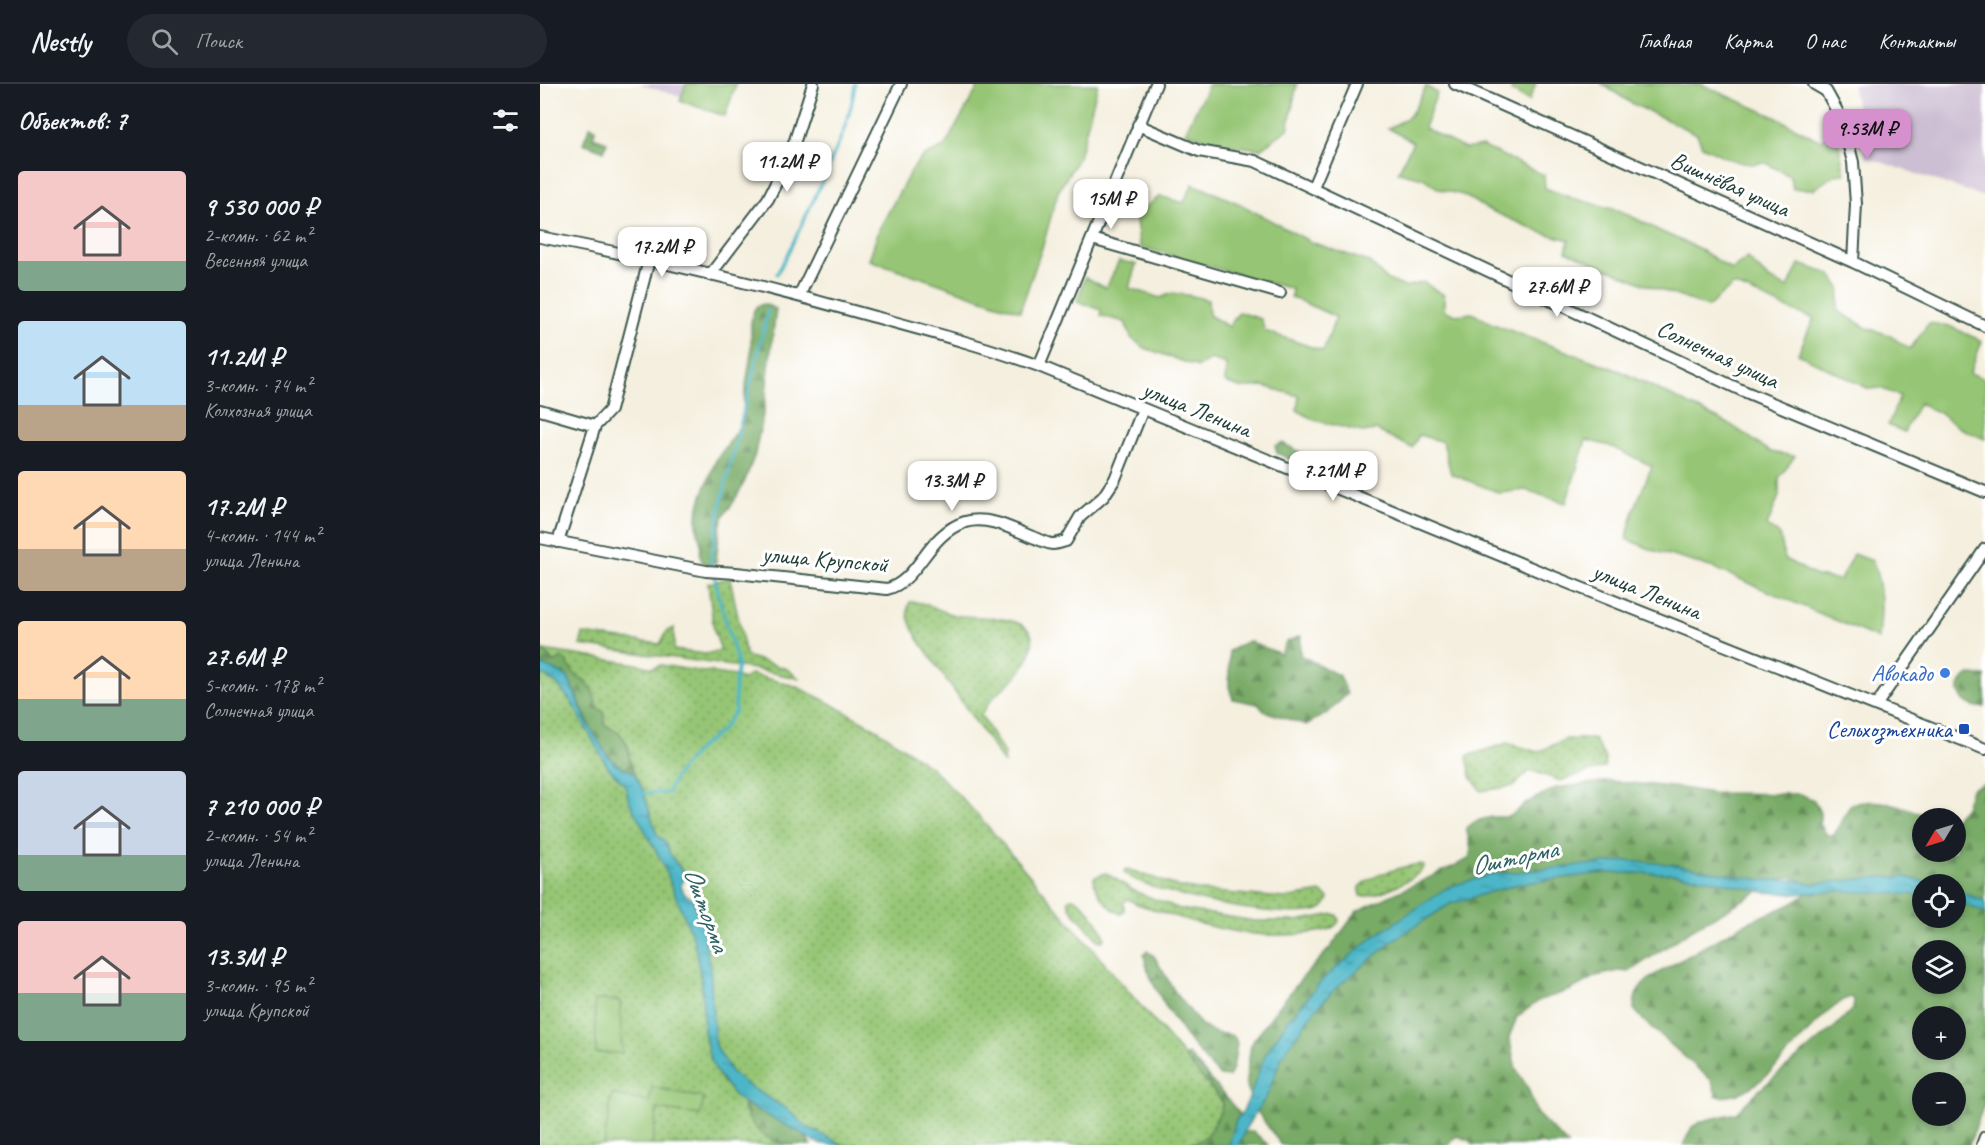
<!DOCTYPE html>
<html lang="ru">
<meta charset="utf-8">
<style>
:root{--surface:#171b24;--page:#242831;--text:#f1f3f6;--muted:#9ea1a6;--line:#363941;--accent:#d690ce}
body{margin:0;font-family:Caveat,sans-serif;background:var(--page);color:var(--text);height:100vh;display:flex;flex-direction:column;font-size:22px;white-space:nowrap}
*{box-sizing:border-box;margin:0}
p{font-size:20px;color:var(--muted)}
.icon{flex:none;width:33px;height:33px;fill:none;stroke:currentColor;stroke-width:2;stroke-linecap:round;stroke-linejoin:round}
.map{position:relative;flex:1;overflow:hidden}
.panel{display:flex;flex-direction:column;background:var(--surface);width:540px}
.panel>*{flex:none}
.needle{width:39px;rotate:232deg}
.buttons{position:absolute;left:1372px;top:724px;display:grid;gap:12px}
.buttons a{display:grid;place-items:center;width:54px;height:54px;border-radius:50%;background:var(--surface);box-shadow:0 3px 9px #0003;font-size:30px}
.price{position:absolute;translate:-50% -51px;padding:0 14px;border-radius:12px;background:#fff;color:#222;font-size:20px;line-height:39px;filter:drop-shadow(0 2px 3px #0008)}
.price::after{content:'';position:absolute;left:50%;top:36px;width:18px;height:14px;margin-left:-9px;background:inherit;clip-path:polygon(0 0,100% 0,50% 100%)}
.price.selected{background:var(--accent);color:#111}
ul{padding:0;list-style:none}
li{display:flex;align-items:center;gap:18px;height:150px;padding:0 18px}
li span{display:grid;place-items:center;flex:none;width:168px;height:120px;border-radius:6px;color:#555}
li>.icon{margin-inline-start:auto}
span .icon{width:72px;height:72px;fill:#fffc;stroke-width:1}
li b{font-size:26px}
h2{display:flex;justify-content:space-between;align-items:center;height:72px;padding:0 18px;font-size:26px}
header{display:flex;align-items:center;gap:36px;box-sizing:border-box;height:84px;padding:0 30px;background:var(--surface);border-bottom:2px solid var(--line)}
header strong{font-size:28px}
nav{display:flex;gap:33px;margin-inline-start:auto;font-size:21px}
.search{width:420px;height:54px;background:var(--page);display:flex;align-items:center;gap:15px;box-sizing:border-box;padding:0 21px;border-radius:33px;color:var(--muted);font-size:22px}
main{display:flex;flex:1;min-height:0}
.map>svg:first-child{display:block}
</style>
<header>
<strong>Nestly</strong>
<div class="search"><svg class="icon" aria-label="search" viewBox="0 0 24 24"><circle cx="10" cy="10" r="6"/><path d="M15 15l6 6"/></svg>Поиск</div>
<nav><a>Главная</a><a>Карта</a><a>О нас</a><a>Контакты</a></nav>
</header>
<main>
<section class="panel">
<h2>Объектов: 7<svg class="icon" aria-label="filters" viewBox="0 0 24 24"><path d="M4 7h16M4 17h16"/><circle cx="9" cy="7" r="2"/><circle cx="15" cy="17" r="2"/></svg></h2>
<ul>
<li><span style="background:linear-gradient(#f6c9c9 75%,#7fa58c 0)"><svg class="icon" aria-label="home" viewBox="0 0 24 24"><path d="M3 11l9-7 9 7M6 9v11h12V9"/></svg></span><div><b>9 530 000 ₽</b><p>2-комн. · 62 m²</p><p>Весенняя улица</p></div></li>
<li><span style="background:linear-gradient(#bfe0f5 70%,#b9a48a 0)"><svg class="icon" aria-label="home" viewBox="0 0 24 24"><path d="M3 11l9-7 9 7M6 9v11h12V9"/></svg></span><div><b>11.2M ₽</b><p>3-комн. · 74 m²</p><p>Колхозная улица</p></div></li>
<li><span style="background:linear-gradient(#ffd9b3 65%,#b9a48a 0)"><svg class="icon" aria-label="home" viewBox="0 0 24 24"><path d="M3 11l9-7 9 7M6 9v11h12V9"/></svg></span><div><b>17.2M ₽</b><p>4-комн. · 144 m²</p><p>улица Ленина</p></div></li>
<li><span style="background:linear-gradient(#ffd9b3 65%,#7fa58c 0)"><svg class="icon" aria-label="home" viewBox="0 0 24 24"><path d="M3 11l9-7 9 7M6 9v11h12V9"/></svg></span><div><b>27.6M ₽</b><p>5-комн. · 178 m²</p><p>Солнечная улица</p></div></li>
<li><span style="background:linear-gradient(#c9d6e8 70%,#7fa58c 0)"><svg class="icon" aria-label="home" viewBox="0 0 24 24"><path d="M3 11l9-7 9 7M6 9v11h12V9"/></svg></span><div><b>7 210 000 ₽</b><p>2-комн. · 54 m²</p><p>улица Ленина</p></div></li>
<li><span style="background:linear-gradient(#f6c9c9 60%,#7fa58c 0)"><svg class="icon" aria-label="home" viewBox="0 0 24 24"><path d="M3 11l9-7 9 7M6 9v11h12V9"/></svg></span><div><b>13.3M ₽</b><p>3-комн. · 95 m²</p><p>улица Крупской</p></div></li>
</ul>
</section>
<div class="map">
<svg width="1445" height="1061" viewBox="0 0 1445 1061">
<defs>
<pattern id="grass-dots" width="8" height="8" patternUnits="userSpaceOnUse" patternTransform="scale(1.5)"><rect width="8" height="8" fill="#96c675"/><path d="M2 2h.1M6 6h.1" fill="none" stroke="#7aa261" stroke-width="1.8" stroke-linecap="round"/></pattern>
<pattern id="forest-firs" width="22" height="20" patternUnits="userSpaceOnUse" patternTransform="scale(1.5)"><rect width="22" height="20" fill="#78ab66"/><path d="M5 1l3.5 6h-7zM16 11l3.5 6h-7z" fill="#628c55"/></pattern>
<pattern id="water-ripples" width="26" height="14" patternUnits="userSpaceOnUse" patternTransform="scale(1.5)"><rect width="26" height="14" fill="#4bb6c7"/><path d="M2 4q2-2 4 0t4 0M15 11q2-2 4 0t4 0" fill="none" stroke="#3e95a2"/></pattern>
</defs>
<rect width="100%" height="100%" fill="#fff"/>
<filter id="ink" filterUnits="userSpaceOnUse"><feTurbulence type="fractalNoise" baseFrequency=".0167" numOctaves="2"/><feDisplacementMap in="SourceGraphic" scale="12" xChannelSelector="R" yChannelSelector="G"/><feConvolveMatrix kernelMatrix="1 2 1 2 8 2 1 2 1" color-interpolation-filters="sRGB"/></filter>
<filter id="wash" filterUnits="userSpaceOnUse"><feTurbulence type="fractalNoise" baseFrequency=".008" numOctaves="4" result="noise"/><feDisplacementMap in="SourceGraphic" scale="24" xChannelSelector="R" yChannelSelector="G"/><feGaussianBlur stdDeviation="1.35" result="paint"/><feColorMatrix in="noise" values="0 0 0 0 0 0 0 0 0 0 0 0 0 0 0 0 0 1.4 0 .05"/><feComposite in="paint" operator="in"/></filter>
<g filter="url(#wash)">
<rect width="100%" height="100%" fill="#f4efde"/>
<!-- industrial -->
<path fill="#ccbed3" d="M 100,0 L 171,0 L 165,21 Z
M 1312,0 L 1445,0 L 1445,113 L 1326,73 Z"/>
<!-- grass -->
<path fill="url(#grass-dots)" stroke="#5a8254" stroke-width="1.5" d="M 190,494 L 206,572 L 247,585 L 260,595 L 215,585 L 40,561 L 43,550 L 120,560 L 127,547 L 134,544 L 134,566 L 166,570 L 181,566 L 174,547 L 168,499 Z
M 370,518 C 392,517 401,531 422,532 C 461,534 517,532 481,587 C 474,597 462,604 454,613 C 449,618 445,625 441,631 L 465,671 L 464,679 L 378,555 C 373,544 363,530 370,518 Z
M 3,566 L 97,580 L 112,584 L 121,581 L 163,588 L 172,587 L 174,589 L 195,592 L 204,595 L 211,590 L 255,602 L 284,616 L 338,646 L 392,684 L 438,731 L 683,1018 C 680,1030 671,1052 658,1058 C 653,1060 645,1060 639,1061 L 303,1061 L 267,1043 L 247,1025 L 207,1001 L 192,989 L 181,972 L 175,961 L 170,883 L 162,842 L 153,815 L 155,808 L 154,800 L 131,772 L 125,758 L 117,751 L 102,704 L 89,677 L 90,667 L 87,659 L 79,648 L 65,641 L 64,629 L 56,622 L 46,597 L 14,579 Z
M 0,589 L 17,600 L 31,617 L 68,683 L 85,701 L 89,717 L 122,778 L 154,856 L 162,900 L 164,947 L 170,974 L 183,998 L 204,1019 L 203,1026 L 234,1058 L 254,1061 L 112,1061 L 117,1025 L 160,1031 L 164,1014 L 113,1003 L 110,1018 L 72,1011 L 64,1061 L 0,1061 Z
M 1026,655 L 1054,655 L 1065,674 L 1065,683 L 1020,697 L 990,686 L 974,702 L 941,707 L 931,693 L 927,672 L 967,659 L 998,668 Z
M 881,780 L 884,782 C 880,794 833,814 820,812 L 820,803 C 831,790 865,782 881,780 Z
M 587,785 L 640,803 L 663,807 L 744,814 L 781,808 L 789,814 C 787,819 786,822 781,825 C 750,839 611,811 584,789 L 584,786 Z
M 566,789 L 594,807 L 640,825 L 715,837 L 756,837 L 794,830 L 797,831 L 799,837 C 793,847 782,847 770,849 C 711,858 653,839 597,820 L 588,815 L 584,818 L 584,827 L 581,830 C 569,825 553,806 554,793 Z
M 531,814 C 542,814 563,843 565,854 L 562,857 L 558,856 L 530,824 L 528,816 Z"/>
<!-- forest -->
<path fill="url(#forest-firs)" stroke="#4c744d" stroke-width="1.5" fill-rule="evenodd" d="M 50,42 L 56,44 L 53,53 L 67,58 L 64,67 L 43,59 Z
M 224,220 L 236,225 L 224,326 L 215,370 L 205,397 L 193,419 L 183,432 L 180,443 L 176,478 L 169,481 L 162,478 L 160,471 L 161,460 L 157,444 L 157,429 L 162,412 L 176,376 L 197,347 L 203,331 L 204,315 L 211,269 L 211,238 L 214,226 L 217,222 Z
M 742,359 L 762,369 L 763,375 L 755,378 L 737,369 L 735,362 Z
M 761,552 L 760,571 L 800,592 L 807,610 L 789,628 L 766,641 L 724,627 L 718,620 L 693,615 L 689,603 L 689,567 L 708,557 L 741,570 L 746,558 Z
M 0,566 L 3,566 L 14,579 L 23,574 C 29,579 30,585 35,590 C 49,602 54,602 56,622 L 64,629 L 65,641 C 96,656 83,664 94,689 C 56,678 45,623 27,592 L 0,580 Z
M 1430,591 L 1445,592 L 1445,623 C 1425,626 1406,603 1430,591 Z
M 1070,697 L 1142,704 L 1173,709 L 1260,710 L 1274,716 L 1280,729 L 1280,740 L 1287,751 L 1294,751 L 1310,721 C 1339,712 1365,722 1392,735 L 1383,735 L 1383,768 L 1416,768 L 1416,735 L 1414,735 L 1425,723 L 1431,705 L 1445,699 L 1445,1018 L 1429,1061 L 1143,1061 L 1152,1043 L 1162,1037 L 1196,1029 L 1218,1007 L 1297,941 L 1313,924 L 1314,915 L 1310,913 C 1269,930 1225,1020 1177,1012 L 1171,996 L 1104,937 L 1094,925 C 1094,909 1100,902 1113,892 L 1204,840 L 1249,821 L 1264,812 L 1266,801 C 1257,791 1248,792 1236,797 L 1153,845 L 1089,888 L 1079,887 L 1056,892 L 1031,906 L 1000,916 L 977,933 L 969,953 L 976,985 L 988,1004 L 997,1030 L 1028,1061 L 1005,1061 L 1002,1059 L 991,1061 L 933,1061 L 929,1056 L 917,1052 L 911,1057 L 909,1061 L 741,1061 L 719,1030 L 709,1011 L 706,996 L 711,960 L 736,926 L 762,894 L 790,864 L 817,827 L 929,775 L 931,765 L 926,744 L 936,737 L 952,733 L 969,733 L 988,718 L 1016,704 ZM 1383,801 L 1416,801 L 1416,834 L 1383,834 ZM 1383,867 L 1416,867 L 1416,900 L 1383,900 ZM 1383,933 L 1416,933 L 1416,966 L 1383,966 ZM 1383,999 L 1416,999 L 1416,1032 L 1383,1032 Z
M 607,867 L 614,872 L 635,908 L 662,942 L 676,949 L 691,951 L 695,954 L 697,959 L 693,984 L 689,993 L 680,992 C 652,964 611,910 604,871 Z
M 648,970 L 701,1031 L 696,1036 L 689,1061 L 639,1061 C 645,1060 654,1059 659,1057 C 671,1050 680,1031 683,1018 L 644,973 Z
M 204,1019 L 263,1050 L 272,1061 C 248,1061 222,1059 210,1036 C 206,1030 203,1027 204,1019 Z
M 713,1047 L 728,1061 L 699,1061 L 705,1048 Z"/>
<!-- garden -->
<path fill="#96c675" stroke="#5a8254" stroke-width="1.5" d="M 146,0 L 196,0 L 185,32 L 140,17 Z
M 440,0 L 558,0 L 539,73 L 518,108 L 503,161 L 480,227 C 429,212 380,192 329,176 L 339,145 L 371,87 L 382,73 L 404,63 Z
M 669,0 L 757,0 L 748,45 L 720,65 L 684,61 L 645,48 Z
M 974,0 L 996,0 L 989,17 L 971,7 Z
M 1062,0 L 1139,0 L 1142,2 L 1161,0 L 1235,33 L 1281,57 L 1295,44 L 1305,90 L 1294,91 L 1274,105 L 1253,105 L 1250,92 L 1224,78 C 1202,85 1182,71 1162,62 L 1157,50 L 1091,19 Z
M 886,2 L 897,9 L 884,44 L 925,65 L 942,62 L 1004,91 L 1005,104 L 1032,114 L 1081,127 L 1122,148 L 1158,164 L 1192,186 L 1207,174 L 1229,195 L 1248,204 L 1259,180 L 1290,190 L 1300,204 L 1298,227 L 1327,244 L 1349,251 L 1370,265 L 1389,239 L 1409,242 L 1442,257 L 1430,289 L 1445,295 L 1445,355 L 1420,344 L 1399,329 L 1379,319 L 1364,348 L 1348,341 L 1360,312 L 1340,304 L 1329,305 L 1258,270 L 1274,234 C 1245,227 1221,210 1193,201 L 1168,223 L 1104,200 L 1026,167 L 1029,156 L 1000,148 L 947,125 L 923,111 L 899,105 L 883,94 L 858,88 L 873,58 L 848,44 C 875,33 873,27 886,2 Z
M 653,100 L 698,119 L 771,158 L 829,178 L 846,195 L 865,203 L 883,198 L 904,211 L 904,226 L 916,231 L 932,229 L 953,240 L 1080,287 L 1191,341 L 1231,368 L 1255,372 L 1239,394 L 1239,412 L 1227,442 L 1240,451 L 1245,475 L 1276,492 L 1300,496 L 1313,470 L 1333,477 C 1343,506 1342,525 1339,555 L 1174,484 L 1115,467 L 1086,455 L 1095,423 L 1112,382 L 1070,362 L 1046,356 L 1026,419 L 985,406 L 960,409 L 911,390 L 903,358 L 879,351 L 872,364 L 836,346 L 822,348 L 774,336 L 757,326 L 759,312 L 723,302 L 702,304 L 685,298 L 686,280 L 670,275 L 658,283 L 605,264 L 591,254 L 585,238 L 561,232 L 561,226 L 537,217 L 545,193 L 566,204 L 579,177 L 596,180 L 589,204 L 620,214 L 632,209 L 653,212 L 668,216 L 669,231 L 689,243 L 699,228 L 721,235 L 725,247 L 783,267 L 796,233 L 751,213 L 752,205 L 600,163 L 595,131 L 620,112 L 643,119 Z
M 55,916 L 80,917 L 82,969 L 56,969 Z
M 112,1003 L 164,1014 L 160,1031 L 117,1025 L 112,1061 L 64,1061 L 72,1010 L 109,1018 Z"/>
<!-- water -->
<path fill="url(#water-ripples)" stroke="#357a7e" stroke-width="1.5" d="M 0,580 L 27,592 L 47,638 L 67,671 L 76,681 L 94,689 L 102,704 L 117,751 L 125,758 L 131,772 L 147,794 L 143,797 L 141,802 L 144,809 L 153,815 L 162,842 L 170,883 L 175,961 L 192,989 L 207,1001 L 247,1025 L 267,1043 L 303,1061 C 286,1061 275,1061 263,1050 L 204,1019 L 193,1010 L 176,987 L 170,974 L 164,947 L 162,900 L 154,856 L 122,778 L 89,717 L 85,701 L 68,683 L 31,617 L 17,600 L 0,589 Z
M 1088,777 L 1131,780 L 1222,796 L 1254,796 L 1273,800 L 1343,793 L 1365,793 L 1399,801 L 1383,801 L 1383,811 L 1299,807 L 1253,810 L 1223,808 L 1168,795 L 1128,789 L 1062,789 L 978,800 L 910,820 L 855,855 L 798,902 L 775,926 L 742,972 L 727,1012 L 707,1042 L 699,1061 L 689,1061 L 696,1036 L 701,1031 L 710,1012 L 725,971 L 746,939 L 784,894 L 832,854 L 908,803 L 954,790 Z
M 1416,806 L 1445,817 L 1445,829 L 1427,821 L 1416,818 Z"/>
<g fill="none" stroke-linecap="round" stroke-linejoin="round">
<!-- stream -->
<path stroke="#4bb6c7" stroke-width="3" d="M 237,190 C 254,158 269,126 284,93 C 298,61 311,34 315,0
M 102,709 L 128,709 L 135,693 L 158,665 L 182,646 L 195,627 L 195,600 L 198,580 L 181,521 L 171,476 L 180,424 L 228,227"/>
</g>
</g>
<g filter="url(#ink)">
<g fill="none" stroke-linecap="round" stroke-linejoin="round">
<defs>
<path id="minor" d="M 915,0 L 1313,178 L 1445,242
M 1274,0 L 1286,7 L 1302,36 L 1313,78 L 1316,120 L 1313,178
M 598,41 L 659,67 L 715,77 L 1201,306 L 1445,408
M 773,103 L 817,0
M 0,153 C 109,174 217,200 324,230 C 383,246 441,261 499,282 L 1006,490 L 1445,665
M 552,155 L 740,209
M 170,191 L 228,115 L 251,69 L 273,0
M 259,212 L 361,0
M 499,282 L 616,0
M 0,326 L 55,342
M 0,454 L 166,487 L 196,489 L 347,505 C 379,497 387,450 425,438 C 449,431 474,446 495,454 C 501,456 507,460 513,460 C 517,460 522,458 526,457 L 540,433 L 563,413 L 575,395 L 603,325
M 18,458 L 55,342 L 70,326 L 109,176
M 1337,620 L 1445,465
M 1442,1061 L 1445,1053"/>
</defs>
<!-- minor casing -->
<use href="#minor" stroke="#3f584e" stroke-width="14"/>
<!-- minor -->
<use href="#minor" stroke="#fff" stroke-width="10"/>
</g>
</g>
<!-- markers -->
<circle fill="#3f7fe0" stroke="#fff" stroke-width="2" cx="1405" cy="589" r="6"/>
<rect fill="#1a4fb4" stroke="#fff" stroke-width="2" x="1418" y="639" width="12" height="12" rx="3"/>
<g text-anchor="middle" stroke-width="6" stroke-linejoin="round" paint-order="stroke">
<!-- street labels -->
<g font-size="24" fill="#1f3d34" stroke="#fff">
<text transform="translate(1190 100) rotate(24)" y="8">Вишнёвая улица</text>
<text transform="translate(1178 270) rotate(25)" y="8">Солнечная улица</text>
<text transform="translate(657 325) rotate(22)" y="8">улица Ленина</text>
<text transform="translate(285 475) rotate(5)" y="8">улица Крупской</text>
<text transform="translate(1107 507) rotate(22)" y="8">улица Ленина</text>
</g>
<!-- shop labels -->
<g font-size="24" fill="#366cbe" stroke="#fff" text-anchor="end">
<text x="1393" y="597">Авокадо</text>
</g>
<!-- transit labels -->
<g font-size="24" fill="#164399" stroke="#fff" text-anchor="end">
<text x="1412" y="653">Сельхозтехника</text>
</g>
<!-- water labels -->
<g font-size="26" font-style="italic" fill="#2c6160" stroke="#fff">
<text transform="translate(974 773) rotate(-12)" y="9">Ошторма</text>
<text transform="translate(167 825) rotate(70)" y="9">Ошторма</text>
</g>
</g>
</svg>
<div class="buttons">
<a><svg class="needle" viewBox="-14 -14 28 28"><path d="M0-13l5 13h-10z" fill="#e53935"/><path d="M0 13l5-13h-10z" fill="#9ea1a6"/></svg></a>
<a><svg class="icon" aria-label="locate" viewBox="0 0 24 24"><circle cx="12" cy="12" r="6"/><path d="M12 2v4M12 18v4M2 12h4M18 12h4"/></svg></a>
<a><svg class="icon" aria-label="layers" viewBox="0 0 24 24"><path d="M12 4l9 5-9 5-9-5zM3 14l9 5 9-5"/></svg></a>
<a>+</a>
<a>−</a>
</div>
<b class="price selected" style="left:1327px;top:76px">9.53M ₽</b>
<b class="price" style="left:247px;top:109px">11.2M ₽</b>
<b class="price" style="left:571px;top:146px">15M ₽</b>
<b class="price" style="left:122px;top:194px">17.2M ₽</b>
<b class="price" style="left:1017px;top:234px">27.6M ₽</b>
<b class="price" style="left:793px;top:418px">7.21M ₽</b>
<b class="price" style="left:412px;top:428px">13.3M ₽</b>
</div>
</main>
